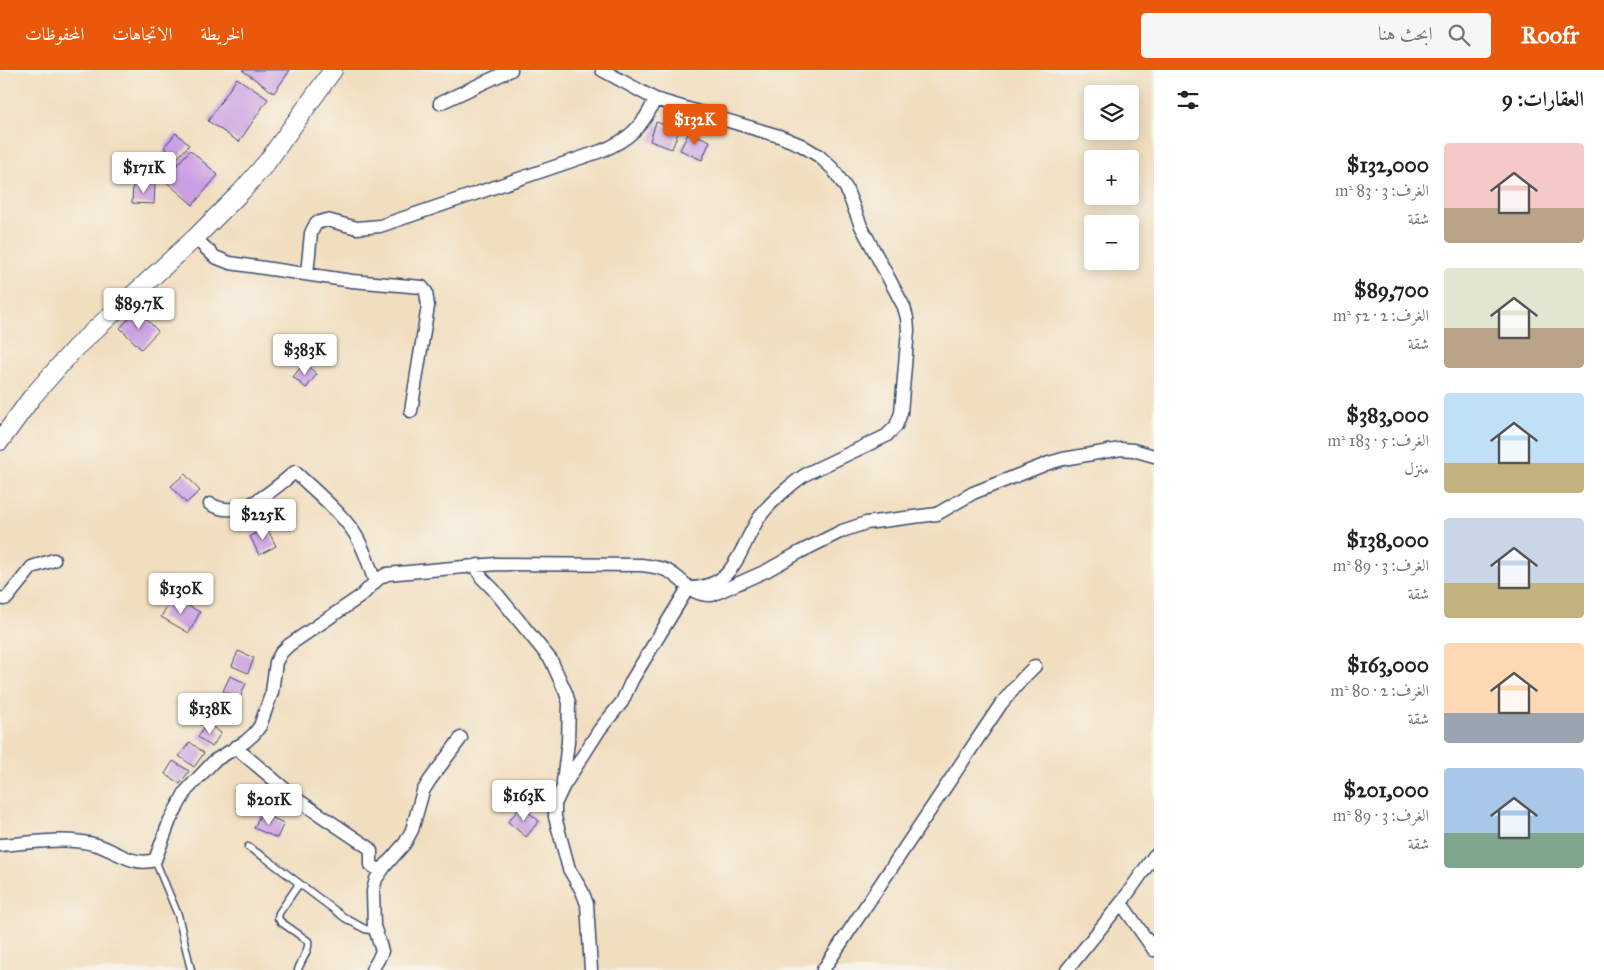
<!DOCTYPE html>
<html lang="ar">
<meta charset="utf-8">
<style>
:root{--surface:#fff;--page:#f6f6f6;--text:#222;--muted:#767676;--accent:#ea580c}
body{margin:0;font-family:"IM FELL Great Primer",Amiri,serif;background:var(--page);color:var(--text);direction:rtl;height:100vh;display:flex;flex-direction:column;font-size:19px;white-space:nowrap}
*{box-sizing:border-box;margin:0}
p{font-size:16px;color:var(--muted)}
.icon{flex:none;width:28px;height:28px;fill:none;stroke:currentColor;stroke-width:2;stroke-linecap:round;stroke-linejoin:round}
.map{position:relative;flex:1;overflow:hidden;direction:ltr}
.panel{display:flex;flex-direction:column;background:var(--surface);width:450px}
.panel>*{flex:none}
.controls{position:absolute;left:1084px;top:15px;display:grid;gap:10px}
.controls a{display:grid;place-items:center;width:55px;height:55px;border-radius:5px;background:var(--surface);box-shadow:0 2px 12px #0003;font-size:25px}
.price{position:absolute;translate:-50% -42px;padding:0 11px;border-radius:5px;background:#fff;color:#222;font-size:16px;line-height:32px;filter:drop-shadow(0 1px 2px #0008)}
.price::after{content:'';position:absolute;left:50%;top:30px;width:15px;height:11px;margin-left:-8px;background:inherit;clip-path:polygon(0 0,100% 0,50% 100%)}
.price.active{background:var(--accent);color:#fff}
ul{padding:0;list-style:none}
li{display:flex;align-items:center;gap:15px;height:125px;padding:0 20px}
li span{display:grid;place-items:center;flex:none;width:140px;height:100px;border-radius:5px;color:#555}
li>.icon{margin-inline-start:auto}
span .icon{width:60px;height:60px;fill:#fffc;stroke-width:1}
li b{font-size:21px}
h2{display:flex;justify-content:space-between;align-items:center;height:60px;padding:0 20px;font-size:21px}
header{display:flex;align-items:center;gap:30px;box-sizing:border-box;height:70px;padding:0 25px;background:var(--accent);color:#fff}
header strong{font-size:24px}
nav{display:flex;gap:28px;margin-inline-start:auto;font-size:18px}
.search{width:350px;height:45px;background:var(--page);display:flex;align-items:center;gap:12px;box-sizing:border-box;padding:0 18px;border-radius:5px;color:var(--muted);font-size:19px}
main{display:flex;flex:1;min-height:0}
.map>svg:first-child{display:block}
</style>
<header>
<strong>Roofr</strong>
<div class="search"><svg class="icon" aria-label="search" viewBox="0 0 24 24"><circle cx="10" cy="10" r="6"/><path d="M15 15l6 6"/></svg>ابحث هنا</div>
<nav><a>الخريطة</a><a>الاتجاهات</a><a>المحفوظات</a></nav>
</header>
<main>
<section class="panel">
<h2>العقارات: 9<svg class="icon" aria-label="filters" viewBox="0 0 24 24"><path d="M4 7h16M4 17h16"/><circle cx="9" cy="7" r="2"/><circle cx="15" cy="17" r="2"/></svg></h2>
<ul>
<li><span style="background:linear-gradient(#f6c9c9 65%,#b9a48a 0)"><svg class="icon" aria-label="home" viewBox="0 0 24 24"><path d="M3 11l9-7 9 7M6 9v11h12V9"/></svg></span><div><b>$132,000</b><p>الغرف: 3 · 83 m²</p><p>شقة</p></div></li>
<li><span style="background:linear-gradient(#dfe7d0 60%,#b9a48a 0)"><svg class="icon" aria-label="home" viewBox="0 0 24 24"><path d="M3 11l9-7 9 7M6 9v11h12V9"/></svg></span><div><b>$89,700</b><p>الغرف: 2 · 52 m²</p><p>شقة</p></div></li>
<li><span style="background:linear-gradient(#bfe0f5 70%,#c2b280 0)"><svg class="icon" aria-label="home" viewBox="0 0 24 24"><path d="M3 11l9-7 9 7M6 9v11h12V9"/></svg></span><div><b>$383,000</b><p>الغرف: 5 · 183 m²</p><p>منزل</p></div></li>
<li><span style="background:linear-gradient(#c9d6e8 65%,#c2b280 0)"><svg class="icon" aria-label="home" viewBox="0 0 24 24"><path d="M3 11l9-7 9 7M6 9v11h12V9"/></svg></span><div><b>$138,000</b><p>الغرف: 3 · 89 m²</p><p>شقة</p></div></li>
<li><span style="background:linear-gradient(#ffd9b3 70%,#9aa5b1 0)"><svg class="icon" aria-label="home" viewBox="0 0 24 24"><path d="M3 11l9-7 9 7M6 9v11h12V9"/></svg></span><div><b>$163,000</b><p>الغرف: 2 · 80 m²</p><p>شقة</p></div></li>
<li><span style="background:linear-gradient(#a9c7e8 65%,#7fa58c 0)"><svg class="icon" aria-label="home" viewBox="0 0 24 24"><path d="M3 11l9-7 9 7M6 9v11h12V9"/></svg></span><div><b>$201,000</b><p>الغرف: 3 · 89 m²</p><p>شقة</p></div></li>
</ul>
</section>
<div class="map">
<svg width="1154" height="900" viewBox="0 0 1154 900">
<rect width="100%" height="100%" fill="#f7f3e8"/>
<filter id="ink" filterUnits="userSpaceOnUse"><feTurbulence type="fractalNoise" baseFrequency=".02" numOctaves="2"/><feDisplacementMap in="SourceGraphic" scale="10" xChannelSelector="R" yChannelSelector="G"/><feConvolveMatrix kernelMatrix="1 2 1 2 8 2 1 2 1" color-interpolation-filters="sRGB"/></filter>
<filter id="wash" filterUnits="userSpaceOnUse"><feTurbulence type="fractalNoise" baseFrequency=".0096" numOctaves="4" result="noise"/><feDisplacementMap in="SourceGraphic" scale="20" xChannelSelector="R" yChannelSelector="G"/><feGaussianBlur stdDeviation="1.12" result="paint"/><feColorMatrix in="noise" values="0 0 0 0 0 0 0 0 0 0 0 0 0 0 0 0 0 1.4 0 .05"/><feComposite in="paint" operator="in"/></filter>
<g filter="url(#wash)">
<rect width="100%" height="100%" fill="#f1debf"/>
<g id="blocks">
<!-- building -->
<path fill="#ca9fe3" d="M 242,0 L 290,0 L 274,23 Z
M 237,8 L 268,29 L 239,72 L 208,51 Z
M 656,52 L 679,60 L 672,79 L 650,71 Z
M 689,62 L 710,71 L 702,90 L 680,80 Z
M 176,63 L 189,75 L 155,113 L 144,104 L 166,79 L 164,77 Z
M 190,80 L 218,105 L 193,135 L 164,110 Z
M 133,114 L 155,114 L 154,134 L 132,133 Z
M 137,240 L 158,261 L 141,279 L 120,258 Z
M 304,293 L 317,304 L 306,318 L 293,307 Z
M 185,404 L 200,421 L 186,433 L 171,416 Z
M 267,458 L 276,476 L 259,485 L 250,466 Z
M 172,527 L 200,542 L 189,563 L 161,547 Z
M 238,581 L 254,588 L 248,603 L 232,596 Z
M 230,606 L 246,613 L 240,628 L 223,621 Z
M 223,629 L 238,638 L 229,653 L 214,645 Z
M 207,653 L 221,663 L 212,677 L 198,667 Z
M 190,672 L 204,683 L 194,697 L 179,686 Z
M 173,691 L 189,701 L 180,714 L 165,704 Z
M 521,736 L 539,751 L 526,767 L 508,752 Z
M 261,743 L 284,753 L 277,768 L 254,758 Z"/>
</g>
</g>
<g filter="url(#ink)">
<use href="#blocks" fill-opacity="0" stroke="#3b496d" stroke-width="1"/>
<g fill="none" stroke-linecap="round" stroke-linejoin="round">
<defs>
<path id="lane" d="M 248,777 L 267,789 L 345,848 L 365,859 L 375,861
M 155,790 L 178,845 L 191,900
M 298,900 C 301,890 310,880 308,871 L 281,852 L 278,848 L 279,843 L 299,814"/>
<path id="street" d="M 440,33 L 511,0
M 195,168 L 215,187 L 230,193 L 352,211 L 422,217 L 426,222 L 428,236 L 411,341
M 307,204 L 311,163 L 316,153 L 327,150 L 357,158 L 380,156 L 601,81 C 627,71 644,56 655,29
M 210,434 C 241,452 272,420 295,402 C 315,421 347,447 359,471 C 366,484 370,498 375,512
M 478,495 L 478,501 L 482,508 L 493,519 L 551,590 L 566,623 L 569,633 L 568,672 L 563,712
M 0,528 L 4,529 L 7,528 L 32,497 L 54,490
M 235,677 L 298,730 L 368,777 L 371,781 L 371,795 L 380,801
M 0,775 C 31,773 66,766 97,775 C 117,781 133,797 155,790 L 170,750 L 186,721 L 214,691 L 245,672 L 254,664 L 260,656 L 272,622 L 276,592 L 281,583 L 289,575 L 361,526 L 378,509 L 387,504 L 497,494 L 641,495 C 651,496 660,497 668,501 C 686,511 690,526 712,525 L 766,501 L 800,482 L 842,461 L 866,453 L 937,444 L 973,423 L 1049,393 L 1063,389 L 1121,379 L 1133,380 L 1154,386
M 1121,833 L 1154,880
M 372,900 L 378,890 L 382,881 L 374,856 L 373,821 L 376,809 L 385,796 L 405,773 L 412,760 L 423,721 L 430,710 L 461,668
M 591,900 L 587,834 L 582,821 L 569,799 L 555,747 L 555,734 L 563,717 L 600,659 L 622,632 L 632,610 L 688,518 C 736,518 738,480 759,448 C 769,433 795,410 810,402 L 886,366 L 896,356 L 901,343 L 908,260 L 907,248 L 904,237 L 861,156 L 846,118 L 833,99 L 819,86 L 801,75 L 779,66 L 655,29 L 602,0
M 823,900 L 1001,634 L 1023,608 L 1035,596
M 1067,900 L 1121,833 L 1154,786"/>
<path id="secondary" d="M 0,371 L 32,327 L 75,278 L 195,168 L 242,121 L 267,92 L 333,0"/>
</defs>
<!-- lane casing -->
<use href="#lane" stroke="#3b496d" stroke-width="9"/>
<!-- street casing -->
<use href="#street" stroke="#3b496d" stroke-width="15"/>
<!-- secondary casing -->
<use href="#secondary" stroke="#3b496d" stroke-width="20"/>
<!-- lane -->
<use href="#lane" stroke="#fff" stroke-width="6"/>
<!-- street -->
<use href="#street" stroke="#fff" stroke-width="12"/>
<!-- secondary -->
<use href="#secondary" stroke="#fff" stroke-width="18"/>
</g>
</g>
</svg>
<div class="controls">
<a><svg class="icon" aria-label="layers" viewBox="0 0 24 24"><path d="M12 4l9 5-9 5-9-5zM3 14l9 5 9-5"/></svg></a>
<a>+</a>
<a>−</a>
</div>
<b class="price active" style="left:695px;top:76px">$132K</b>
<b class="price" style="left:144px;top:124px">$171K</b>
<b class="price" style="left:139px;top:260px">$89.7K</b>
<b class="price" style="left:305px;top:306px">$383K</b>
<b class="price" style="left:263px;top:471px">$225K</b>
<b class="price" style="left:181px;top:545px">$130K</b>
<b class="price" style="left:210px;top:665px">$138K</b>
<b class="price" style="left:524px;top:752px">$163K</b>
<b class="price" style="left:269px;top:756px">$201K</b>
</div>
</main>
